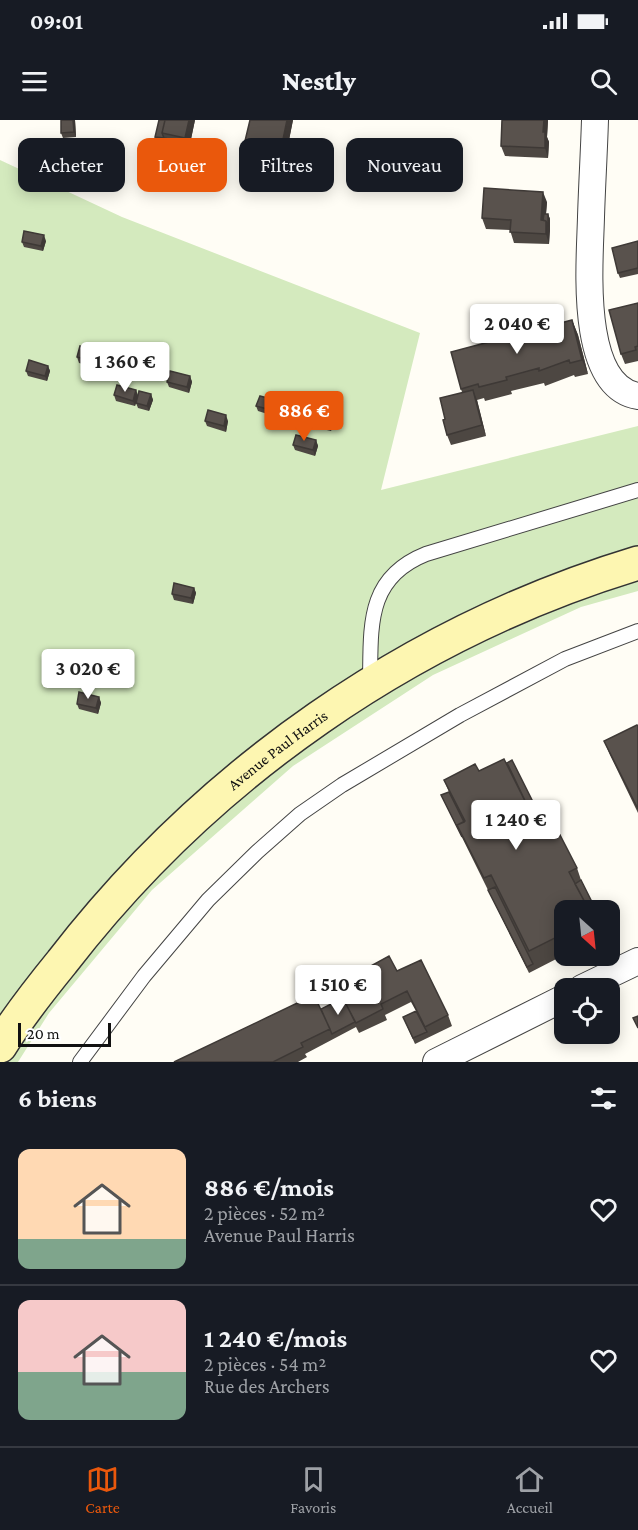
<!DOCTYPE html>
<html lang="fr">
<meta charset="utf-8">
<style>
:root{--surface:#171b24;--page:#242831;--text:#f1f3f6;--muted:#9ea1a6;--line:#363941;--accent:#ea580c}
body{margin:0;font-family:"Crimson Pro",serif;background:var(--page);color:var(--text);height:100vh;display:flex;flex-direction:column;font-size:22px;white-space:nowrap}
*{box-sizing:border-box;margin:0}
p{font-size:20px;color:var(--muted)}
.icon{flex:none;width:33px;height:33px;fill:none;stroke:currentColor;stroke-width:2;stroke-linecap:round;stroke-linejoin:round}
.map{position:relative;height:942px;overflow:hidden}
.drawer{display:flex;flex-direction:column;background:var(--surface);flex:1}
.drawer>*{flex:none}
.hud{position:absolute;left:18px;top:18px;width:603px;height:54px;display:flex;gap:12px}
.needle{width:39px;rotate:153deg}
.buttons{position:absolute;left:554px;top:780px;display:grid;gap:12px}
.buttons a{display:grid;place-items:center;width:66px;height:66px;border-radius:12px;background:var(--surface);box-shadow:0 3px 15px #0003;font-size:30px}
.scale{position:absolute;left:18px;bottom:15px;width:93px;box-sizing:border-box;padding-left:6px;border:3px solid #111;border-top:0;font-size:16px;line-height:21px;white-space:nowrap;color:#111;-webkit-text-stroke:4px #fff;paint-order:stroke}
.price{position:absolute;translate:-50% -51px;padding:0 14px;border-radius:6px;background:#fff;color:#222;font-size:20px;line-height:39px;filter:drop-shadow(0 2px 3px #0008)}
.price::after{content:'';position:absolute;left:50%;top:36px;width:18px;height:14px;margin-left:-9px;background:inherit;clip-path:polygon(0 0,100% 0,50% 100%)}
.price.selected{background:var(--accent);color:#fff}
ul{padding:0;list-style:none}
li{display:flex;align-items:center;gap:18px;height:150px;padding:0 18px}
li+li{border-top:2px solid var(--line)}
li span{display:grid;place-items:center;flex:none;width:168px;height:120px;border-radius:12px;color:#555}
li>.icon{margin-inline-start:auto}
span .icon{width:72px;height:72px;fill:#fffc;stroke-width:1}
li b{font-size:26px}
h2{display:flex;justify-content:space-between;align-items:center;height:72px;padding:0 18px;font-size:26px}
.pill{padding:0 21px;border-radius:12px;background:var(--surface);box-shadow:0 3px 15px #0003;font-size:21px;line-height:54px}
.pill.selected{background:var(--accent);color:#fff}
.status{display:flex;justify-content:space-between;align-items:center;height:42px;padding:0 30px;background:var(--surface);direction:ltr}
.status svg{height:16px;fill:currentColor}
header{display:flex;justify-content:space-between;align-items:center;height:78px;padding:0 18px;background:var(--surface);font-size:27px;font-weight:800}
.dock{display:flex;justify-content:space-around;align-items:center;height:84px;border-top:2px solid var(--line);background:var(--surface);font-size:16px;color:var(--muted)}
.dock a{display:grid;justify-items:center;gap:3px}
.dock .selected{color:var(--accent)}
.map>svg:first-child{display:block}
</style>
<div class="status"><b>09:01</b><svg viewBox="0 0 49 12"><path d="M0 12V9h3v3zM5 12V6h3v6zM10 12V3h3v9zM15 12V0h3v12zM26 1h20v11H26zM47 4h2v5h-2z"/></svg></div>
<header><svg class="icon" aria-label="menu" viewBox="0 0 24 24"><path d="M4 6h16M4 12h16M4 18h16"/></svg>Nestly<svg class="icon" aria-label="search" viewBox="0 0 24 24"><circle cx="10" cy="10" r="6"/><path d="M15 15l6 6"/></svg></header>
<div class="map">
<svg width="638" height="942" viewBox="0 0 638 942">
<rect width="100%" height="100%" fill="#fffdf5"/>
<!-- green -->
<path fill="#d4eabe" d="M 0,40 L 122,97 L 420,213 L 381,370 L 638,306 L 638,471 L 581,487 L 433,555 L 293,646 L 152,770 L 49,893 L 18,942 L 0,942 Z"/>
<g fill="none" stroke-linecap="round" stroke-linejoin="round">
<defs>
<path id="lane" d="M 370,562 C 371,506 366,458 426,434 L 638,370
M 80,942 L 144,856 L 208,780 L 257,732 L 300,694 L 342,665 L 460,595 L 565,539 L 638,511"/>
<path id="street" d="M 595,0 C 594,32 592,65 591,97 C 590,141 578,266 638,276
M 582,868 L 638,841
M 436,942 L 564,878"/>
<g id="secondary">
<path id="s1" d="M 0,926 C 18,897 40,869 62,842 C 207,654 410,512 638,443"/>
</g>
</defs>
<!-- lane casing -->
<use href="#lane" stroke="#444" stroke-width="16"/>
<!-- street casing -->
<use href="#street" stroke="#444" stroke-width="28"/>
<!-- secondary casing -->
<use href="#secondary" stroke="#333" stroke-width="36"/>
<!-- lane -->
<use href="#lane" stroke="#fff" stroke-width="14"/>
<!-- street -->
<use href="#street" stroke="#fff" stroke-width="26"/>
<!-- secondary -->
<use href="#secondary" stroke="#fdf6b1" stroke-width="33"/>
</g>
<!-- wall -->
<path fill="#4d4742" d="M 61,0 L 75,0 L 76,17 L 63,18 L 61,13 Z
M 195,0 L 186,42 L 163,37 L 161,32 L 163,23 L 157,22 L 155,17 Z
M 293,0 L 285,40 L 249,32 L 245,21 Z
M 502,0 L 548,0 L 547,17 L 549,22 L 548,38 L 505,36 L 501,26 Z
M 547,82 L 546,94 L 548,94 L 550,99 L 549,124 L 514,123 L 510,110 L 486,109 L 482,98 Z
M 46,121 L 43,131 L 24,127 L 22,122 Z
M 638,121 L 638,154 L 620,158 L 618,153 Z
M 638,183 L 638,241 L 625,244 L 621,234 Z
M 572,200 L 578,215 L 588,254 L 575,257 L 574,255 L 545,266 L 544,263 L 511,271 L 512,274 L 485,281 L 484,278 L 477,280 L 486,316 L 451,325 L 447,315 L 445,299 L 462,272 L 461,269 Z
M 99,231 L 101,236 L 99,248 L 79,243 L 77,237 Z
M 48,246 L 50,251 L 47,261 L 28,256 L 26,251 Z
M 190,256 L 192,262 L 189,273 L 169,267 L 167,262 Z
M 136,270 L 138,276 L 151,274 L 153,280 L 149,291 L 138,288 L 136,283 L 135,286 L 116,281 L 114,275 Z
M 256,286 L 281,287 L 277,297 L 258,291 Z
M 334,300 L 331,311 L 318,308 L 316,302 Z
M 205,301 L 228,301 L 226,312 L 207,306 Z
M 316,320 L 318,326 L 315,336 L 295,330 L 293,325 Z
M 194,468 L 196,473 L 193,484 L 174,480 L 172,474 Z
M 99,577 L 101,583 L 98,594 L 79,589 L 77,584 Z
M 638,606 L 638,693 L 610,635 L 604,621 Z
M 507,643 L 535,686 L 553,718 L 577,748 L 581,760 L 564,790 L 564,835 L 529,853 L 441,675 L 449,672 L 444,660 Z
M 397,851 L 448,895 L 452,906 L 415,924 L 403,897 L 416,891 L 411,882 L 385,895 L 387,900 L 359,913 L 356,907 L 305,934 L 307,937 L 298,942 L 174,942 L 321,889 L 342,878 L 336,865 Z"/>
<!-- shaded-wall -->
<path fill="#3e3936" d="M 73,0 L 75,0 L 76,17 L 74,12 Z
M 189,0 L 195,0 L 189,29 L 185,18 Z
M 287,0 L 293,0 L 285,40 L 281,29 Z
M 544,0 L 548,0 L 547,17 L 549,22 L 548,38 L 545,28 L 543,12 Z
M 187,23 L 189,29 L 186,42 L 184,37 Z
M 543,72 L 547,82 L 545,105 L 541,100 Z
M 548,94 L 550,99 L 550,111 L 548,106 Z
M 546,101 L 550,111 L 549,124 L 546,114 Z
M 44,115 L 46,121 L 43,131 L 41,126 Z
M 572,200 L 578,215 L 588,254 L 582,240 Z
M 99,231 L 101,236 L 99,248 L 97,242 Z
M 48,246 L 50,251 L 47,261 L 45,256 Z
M 190,256 L 192,262 L 189,273 L 187,267 Z
M 136,270 L 138,276 L 135,286 L 133,281 Z
M 473,270 L 477,280 L 486,316 L 482,305 Z
M 151,274 L 153,280 L 149,291 L 147,286 Z
M 279,281 L 281,287 L 277,297 L 275,291 Z
M 226,295 L 228,301 L 226,312 L 224,306 Z
M 332,295 L 334,300 L 331,311 L 329,306 Z
M 316,320 L 318,326 L 315,336 L 313,330 Z
M 194,468 L 196,473 L 193,484 L 191,478 Z
M 99,577 L 101,583 L 98,594 L 96,588 Z"/>
<!-- building -->
<path fill="#59524d" stroke="#3e3936" stroke-width="1.5" d="M 61,0 L 73,0 L 74,12 L 61,13 Z
M 159,0 L 165,0 L 162,13 L 164,18 L 155,17 Z
M 165,0 L 189,0 L 185,18 L 162,13 Z
M 250,0 L 287,0 L 281,29 L 245,21 Z
M 502,0 L 544,0 L 543,12 L 545,12 L 545,28 L 501,26 Z
M 164,18 L 187,23 L 184,37 L 161,32 Z
M 484,68 L 543,72 L 541,100 L 546,101 L 546,114 L 510,112 L 511,100 L 482,98 Z
M 544,94 L 548,94 L 548,106 L 546,101 L 543,100 Z
M 24,111 L 44,115 L 41,126 L 22,122 Z
M 638,121 L 638,148 L 618,153 L 612,128 Z
M 638,183 L 638,226 L 635,227 L 636,230 L 621,234 L 609,190 Z
M 572,200 L 582,240 L 570,243 L 569,240 L 539,251 L 539,248 L 506,257 L 507,260 L 479,267 L 478,264 L 461,269 L 451,232 Z
M 80,226 L 99,231 L 97,242 L 77,237 Z
M 29,240 L 48,246 L 45,256 L 26,251 Z
M 170,251 L 190,256 L 187,267 L 167,262 Z
M 117,265 L 136,270 L 133,281 L 114,275 Z
M 473,270 L 482,305 L 447,315 L 443,300 L 445,299 L 440,278 Z
M 139,271 L 151,274 L 147,286 L 136,283 Z
M 260,276 L 279,281 L 275,291 L 256,286 Z
M 208,290 L 226,295 L 224,306 L 205,301 Z
M 319,291 L 332,295 L 329,306 L 316,302 Z
M 296,315 L 316,320 L 313,330 L 293,325 Z
M 174,463 L 194,468 L 191,478 L 172,474 Z
M 79,572 L 99,577 L 96,588 L 77,584 Z
M 637,605 L 638,606 L 638,689 L 604,621 Z
M 504,639 L 529,689 L 536,685 L 553,718 L 560,715 L 577,748 L 569,752 L 589,790 L 564,790 L 564,805 L 558,808 L 561,815 L 529,831 L 491,755 L 484,758 L 457,705 L 465,701 L 444,660 L 475,644 L 479,651 Z
M 512,640 L 535,686 L 529,689 L 507,643 Z
M 449,672 L 464,702 L 457,705 L 462,717 L 441,675 Z
M 581,760 L 596,790 L 589,790 L 575,764 Z
M 495,767 L 533,844 L 527,847 L 488,770 Z
M 389,836 L 397,851 L 421,840 L 448,895 L 425,907 L 407,871 L 381,884 L 383,889 L 356,903 L 336,865 Z
M 314,875 L 330,909 L 301,923 L 303,927 L 273,942 L 174,942 Z
M 343,878 L 355,902 L 332,914 L 321,889 Z
M 416,891 L 427,912 L 413,918 L 403,897 Z
M 638,896 L 638,908 L 633,898 Z"/>
<g text-anchor="middle" stroke-width="6" stroke-linejoin="round" paint-order="stroke">
<!-- street labels -->
<g font-size="16" fill="#111" stroke="#fff">
<text dy="6" stroke="none"><textPath href="#s1" startOffset="408">Avenue Paul Harris</textPath></text>
</g>
</g>
</svg>
<div class="buttons">
<a><svg class="needle" viewBox="-14 -14 28 28"><path d="M0-13l5 13h-10z" fill="#e53935"/><path d="M0 13l5-13h-10z" fill="#9ea1a6"/></svg></a>
<a><svg class="icon" aria-label="locate" viewBox="0 0 24 24"><circle cx="12" cy="12" r="6"/><path d="M12 2v4M12 18v4M2 12h4M18 12h4"/></svg></a>
</div>
<div class="scale">20 m</div>
<b class="price" style="left:517px;top:235px">2 040 €</b>
<b class="price" style="left:125px;top:273px">1 360 €</b>
<b class="price selected" style="left:304px;top:322px">886 €</b>
<b class="price" style="left:88px;top:580px">3 020 €</b>
<b class="price" style="left:516px;top:731px">1 240 €</b>
<b class="price" style="left:338px;top:896px">1 510 €</b>
<div class="hud">
<a class="pill">Acheter</a>
<a class="pill selected">Louer</a>
<a class="pill">Filtres</a>
<a class="pill">Nouveau</a>
</div>
</div>
<section class="drawer">
<h2>6 biens<svg class="icon" aria-label="filters" viewBox="0 0 24 24"><path d="M4 7h16M4 17h16"/><circle cx="9" cy="7" r="2"/><circle cx="15" cy="17" r="2"/></svg></h2>
<ul>
<li><span style="background:linear-gradient(#ffd9b3 75%,#7fa58c 0)"><svg class="icon" aria-label="home" viewBox="0 0 24 24"><path d="M3 11l9-7 9 7M6 9v11h12V9"/></svg></span><div><b>886 €/mois</b><p>2 pièces · 52 m²</p><p>Avenue Paul Harris</p></div><svg class="icon" aria-label="heart" viewBox="0 0 24 24"><path d="M12 20l-8-8c-3-5 5-10 8-4 3-6 11-1 8 4z"/></svg></li>
<li><span style="background:linear-gradient(#f6c9c9 60%,#7fa58c 0)"><svg class="icon" aria-label="home" viewBox="0 0 24 24"><path d="M3 11l9-7 9 7M6 9v11h12V9"/></svg></span><div><b>1 240 €/mois</b><p>2 pièces · 54 m²</p><p>Rue des Archers</p></div><svg class="icon" aria-label="heart" viewBox="0 0 24 24"><path d="M12 20l-8-8c-3-5 5-10 8-4 3-6 11-1 8 4z"/></svg></li>
</ul>
</section>
<nav class="dock">
<a class="selected"><svg class="icon" aria-label="map" viewBox="0 0 24 24"><path d="M3 6l6-2 6 2 6-2v14l-6 2-6-2-6 2zM9 4v14M15 6v14"/></svg>Carte</a>
<a><svg class="icon" aria-label="saved" viewBox="0 0 24 24"><path d="M7 4h10v16l-5-4-5 4z"/></svg>Favoris</a>
<a><svg class="icon" aria-label="home" viewBox="0 0 24 24"><path d="M3 11l9-7 9 7M6 9v11h12V9"/></svg>Accueil</a>
</nav>
